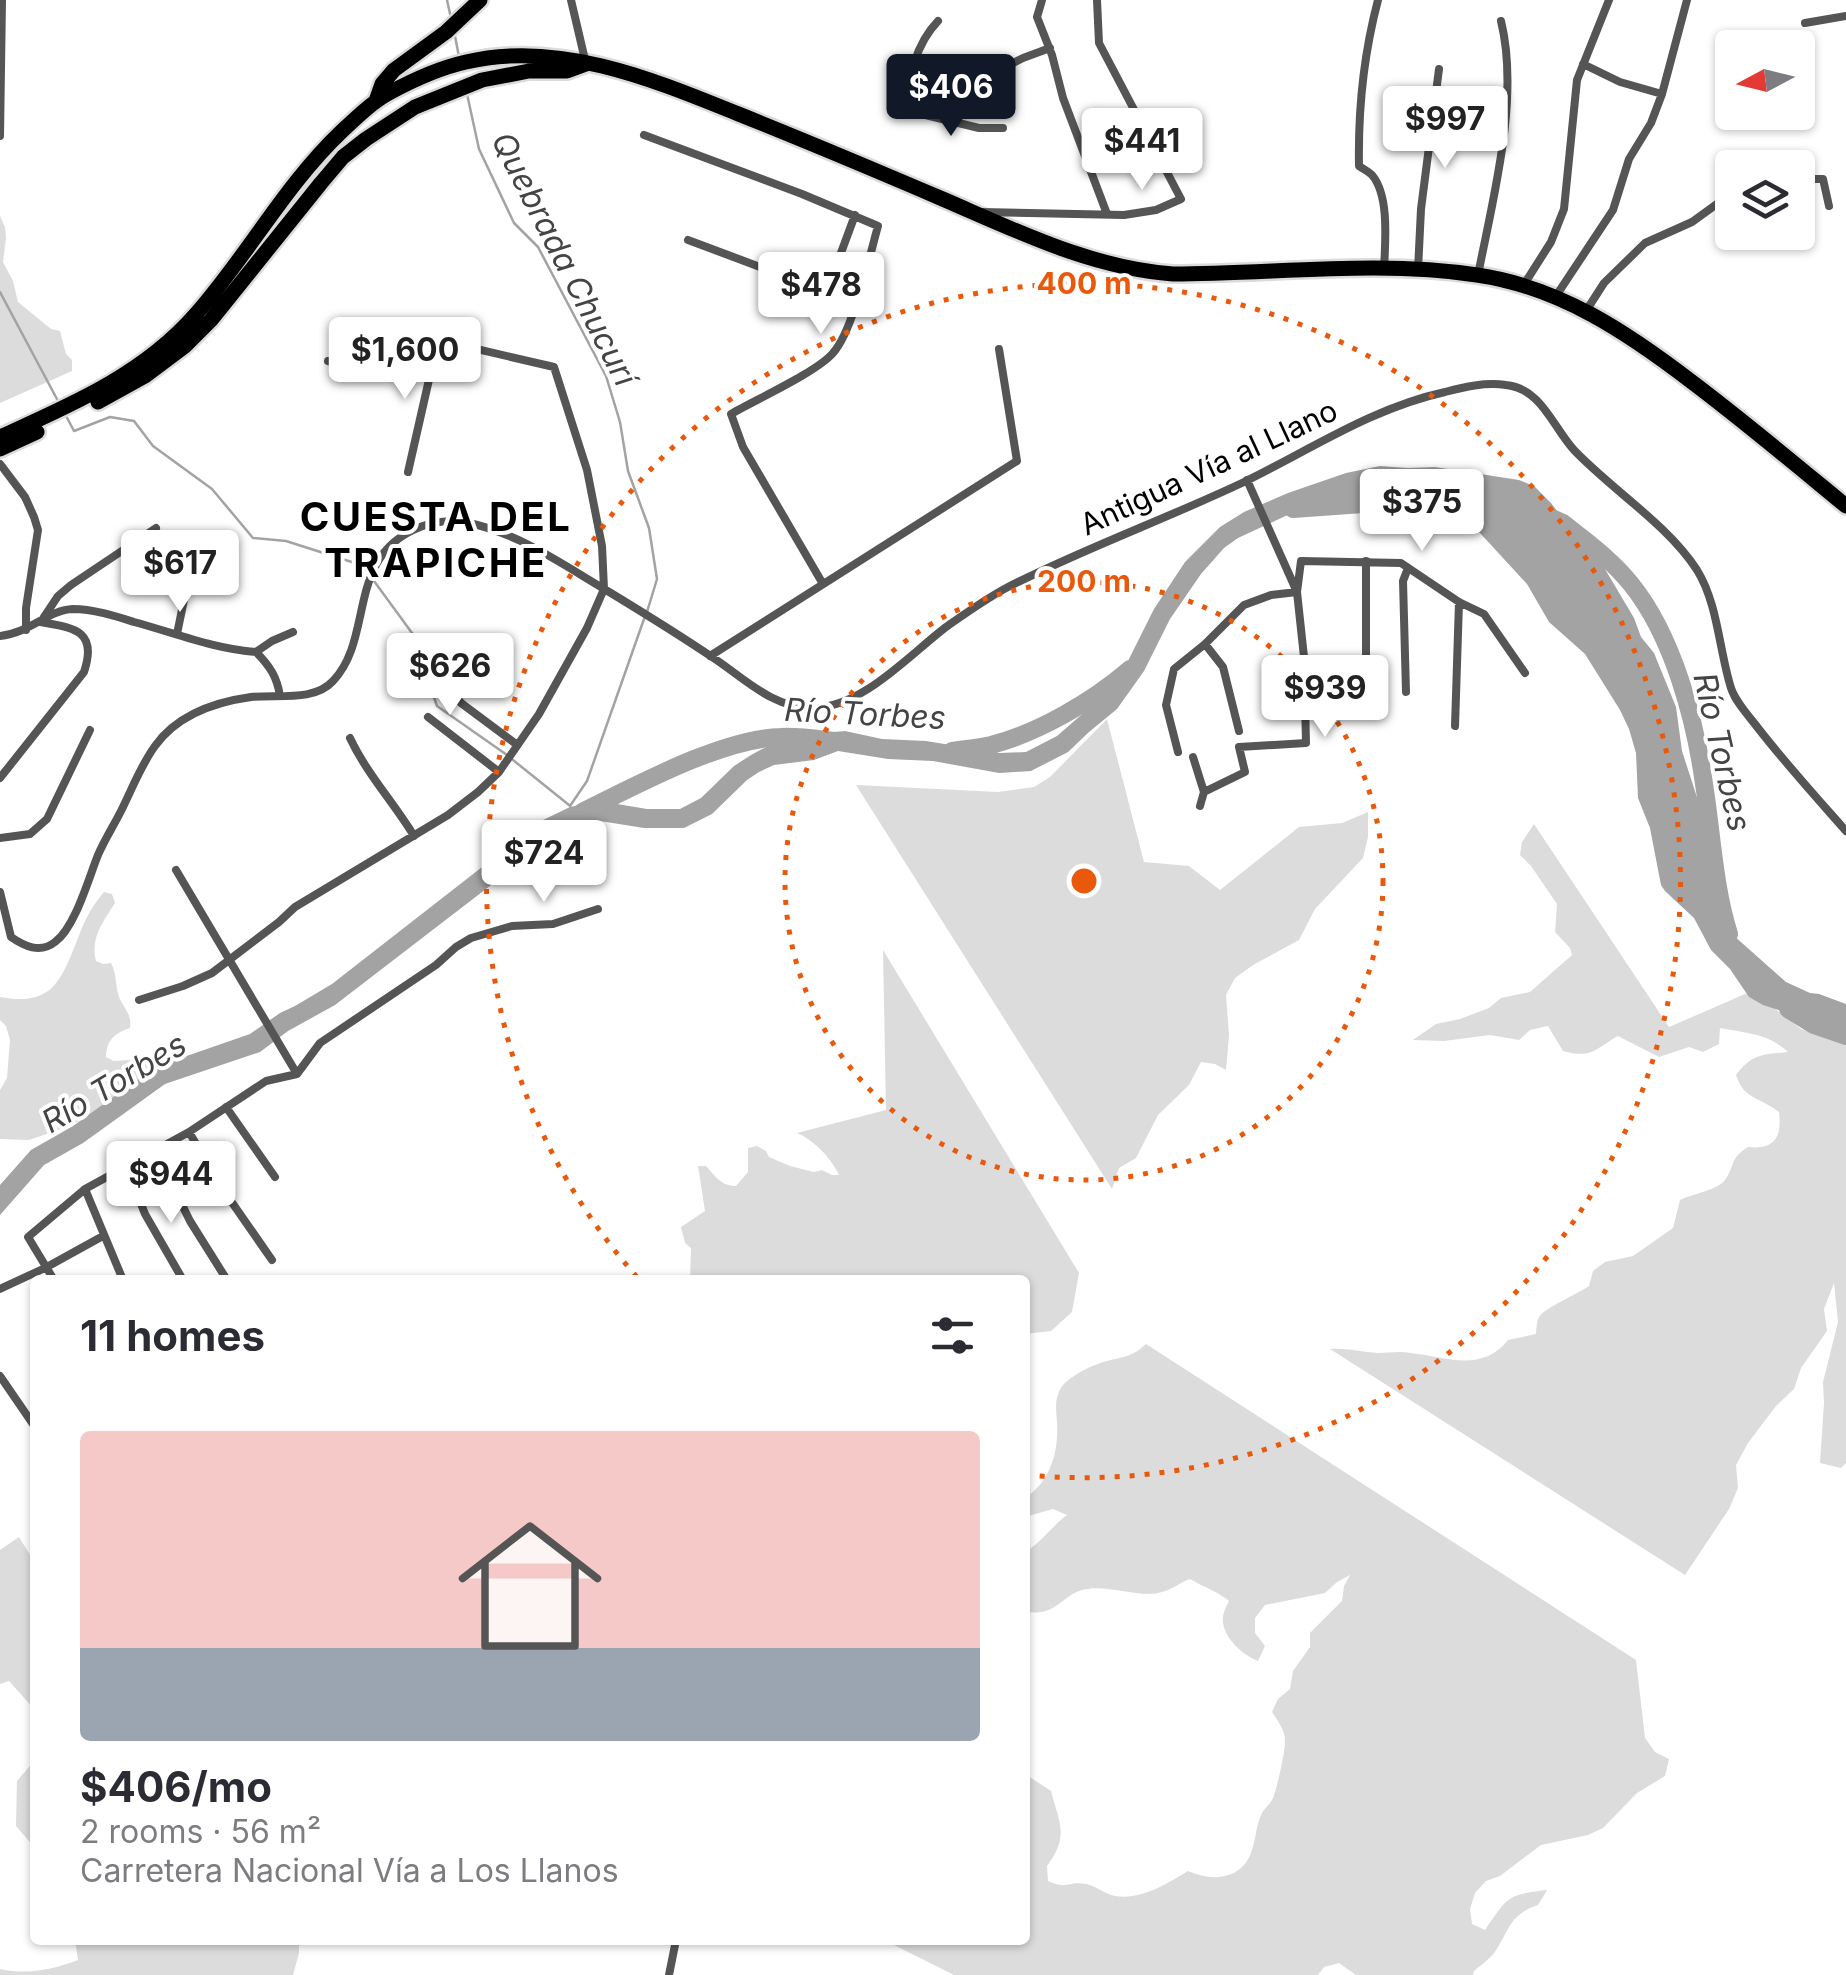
<!DOCTYPE html>
<meta charset="utf-8">
<style>
:root{--surface:#fff;--page:#f2f2f3;--text:#2b2b33;--muted:#7c7c81;--line:#e1e1e2;--accent:#111827}
body{margin:0;font-family:Inter,sans-serif;background:var(--page);color:var(--text);height:100vh;display:flex;flex-direction:column;font-size:38px;white-space:nowrap}
*{box-sizing:border-box;margin:0}
p{font-size:32px;color:var(--muted)}
.icon{flex:none;width:55px;height:55px;fill:none;stroke:currentColor;stroke-width:2;stroke-linecap:round;stroke-linejoin:round}
.map{position:relative;flex:1;overflow:hidden}
.drawer{position:absolute;left:30px;top:1275px;width:1000px;height:670px;display:flex;flex-direction:column;background:var(--surface);border-radius:10px;box-shadow:0 2px 8px #0004}
.drawer>*{flex:none}
.needle{width:65px;rotate:263deg}
.controls{position:absolute;left:1715px;top:30px;display:grid;gap:20px}
.controls a{display:grid;place-items:center;width:100px;height:100px;border-radius:10px;background:var(--surface);box-shadow:0 2px 8px #0004;font-size:50px}
.price{position:absolute;translate:-50% -85px;padding:0 22px;border-radius:10px;background:#fff;color:#222;font-size:32px;line-height:65px;filter:drop-shadow(0 2px 5px #0008)}
.price::after{content:'';position:absolute;left:50%;top:60px;width:30px;height:22px;margin-left:-15px;background:inherit;clip-path:polygon(0 0,100% 0,50% 100%)}
.price.on{background:var(--accent);color:#fff}
ul{padding:0;list-style:none}
li{display:grid;align-content:center;gap:20px;height:530px;padding:0 50px}
li+li{border-top:2px solid var(--line)}
li span{display:grid;place-items:center;height:310px;border-radius:10px;color:#555}
li>.icon{margin-inline-start:auto}
span .icon{width:180px;height:180px;fill:#fffc;stroke-width:1}
li b{font-size:42px}
h2{display:flex;justify-content:space-between;align-items:center;height:120px;padding:0 50px;font-size:42px}
.map>svg:first-child{display:block}
</style>
<div class="map">
<svg width="1846" height="1975" viewBox="0 0 1846 1975">
<rect width="100%" height="100%" fill="#fff"/>
<!-- green -->
<path fill="#dcdcdc" d="M 0,216 L 5,227 L 6,238 L 3,262 L 13,281 L 18,302 L 51,329 L 60,331 L 66,354 L 72,360 L 72,371 L 0,403 Z
M 1107,719 L 1144,862 L 1189,866 L 1220,890 L 1299,827 L 1342,823 L 1368,812 L 1368,837 L 1363,858 L 1315,909 L 1299,940 L 1253,965 L 1235,978 L 1226,995 L 1229,1035 L 1226,1070 L 1215,1064 L 1201,1062 L 1189,1085 L 1158,1115 L 1136,1158 L 1119,1168 L 1112,1189 L 856,785 L 998,792 L 1034,787 L 1050,777 Z
M 1534,824 L 1669,1027 L 1752,991 L 1801,1029 L 1846,1045 L 1846,1463 L 1841,1468 L 1820,1463 L 1824,1403 L 1823,1382 L 1838,1322 L 1834,1283 L 1824,1309 L 1827,1331 L 1801,1368 L 1794,1389 L 1776,1406 L 1748,1443 L 1736,1465 L 1738,1488 L 1729,1509 L 1685,1575 L 1330,1349 C 1347,1348 1362,1352 1378,1353 C 1389,1353 1400,1351 1411,1353 C 1446,1357 1482,1373 1508,1340 L 1536,1334 C 1536,1330 1537,1321 1539,1317 C 1543,1309 1579,1293 1589,1286 L 1593,1271 L 1605,1262 L 1633,1256 L 1673,1228 L 1680,1200 C 1692,1194 1718,1190 1725,1180 C 1736,1165 1728,1160 1748,1147 C 1775,1150 1782,1137 1779,1112 C 1760,1097 1744,1100 1736,1075 C 1753,1053 1763,1055 1788,1052 C 1768,1033 1745,1033 1720,1028 L 1719,1044 L 1703,1052 L 1689,1047 L 1659,1057 L 1618,1036 C 1595,1049 1592,1059 1563,1051 L 1548,1026 L 1530,1030 L 1519,1040 L 1490,1035 L 1444,1041 L 1413,1040 L 1436,1024 L 1460,1019 L 1489,1008 L 1501,998 L 1530,992 L 1572,955 L 1570,948 L 1555,932 L 1557,904 L 1531,866 L 1520,855 L 1522,842 Z
M 104,892 L 112,894 L 115,903 C 103,922 90,938 96,961 L 103,964 L 111,963 C 117,974 115,985 119,997 C 124,1009 132,1014 130,1028 C 114,1033 106,1041 106,1057 L 114,1061 L 145,1059 L 158,1067 L 123,1100 L 64,1128 L 29,1140 L 0,1139 L 0,1090 L 7,1078 L 10,1040 L 6,1026 L 0,1020 L 0,997 C 16,1000 34,1001 48,991 C 66,979 76,939 86,919 C 91,909 97,900 104,892 Z
M 883,950 L 1079,1273 L 1072,1312 L 1051,1331 L 1025,1334 L 1025,1280 L 690,1280 L 691,1248 L 685,1243 L 681,1227 L 705,1211 L 698,1166 L 706,1166 C 715,1176 721,1186 736,1186 L 748,1172 L 748,1148 L 757,1146 L 766,1151 L 769,1157 L 790,1166 L 814,1172 L 822,1170 L 832,1175 L 839,1175 C 831,1158 814,1140 797,1133 L 886,1110 Z
M 1146,1344 L 1636,1660 L 1645,1738 L 1655,1752 L 1669,1759 L 1665,1776 L 1637,1793 L 1603,1828 L 1588,1835 L 1541,1845 L 1500,1876 L 1486,1881 L 1475,1893 L 1470,1909 L 1472,1924 L 1485,1930 C 1508,1897 1506,1895 1547,1890 L 1538,1905 C 1512,1914 1511,1925 1498,1947 C 1493,1957 1482,1964 1474,1971 L 1473,1975 L 1356,1975 L 1339,1963 L 1324,1967 L 1318,1975 L 954,1975 L 884,1940 L 1025,1940 L 1025,1774 L 1051,1791 C 1060,1825 1069,1836 1047,1866 L 1048,1881 C 1068,1890 1068,1881 1086,1884 C 1097,1886 1104,1894 1115,1896 C 1142,1900 1166,1884 1188,1871 C 1212,1882 1243,1880 1252,1850 C 1256,1838 1256,1825 1262,1813 C 1265,1808 1269,1805 1272,1800 C 1276,1794 1286,1748 1285,1740 C 1285,1730 1277,1720 1272,1712 L 1278,1699 L 1290,1689 L 1293,1671 L 1310,1647 L 1310,1633 L 1342,1601 L 1344,1586 L 1350,1575 L 1337,1582 L 1325,1593 L 1265,1605 L 1255,1618 L 1255,1633 L 1265,1646 L 1258,1661 C 1242,1655 1221,1636 1223,1617 C 1223,1613 1227,1605 1229,1601 C 1217,1591 1203,1587 1190,1579 C 1181,1582 1171,1590 1162,1592 C 1139,1599 1106,1583 1082,1590 C 1067,1594 1057,1610 1041,1612 C 1036,1613 1030,1612 1025,1612 L 1025,1552 C 1042,1542 1052,1526 1067,1515 L 1053,1509 L 1025,1517 L 1025,1498 C 1050,1482 1059,1452 1057,1422 C 1056,1408 1054,1397 1063,1385 C 1073,1374 1096,1363 1111,1360 C 1118,1358 1127,1357 1134,1353 C 1138,1351 1142,1347 1146,1344 Z
M 19,1537 L 35,1563 L 35,1710 L 9,1681 L 0,1684 L 0,1550 Z
M 35,1760 L 35,1848 L 16,1826 L 17,1781 Z
M 75,1940 L 299,1940 L 299,1953 L 293,1975 L 0,1975 L 0,1969 C 26,1975 52,1970 78,1960 Z"/>
<!-- water -->
<path fill="#a3a3a3" d="M 1380,466 L 1408,468 L 1435,467 L 1519,480 L 1534,486 L 1551,503 L 1587,550 L 1602,564 L 1634,618 L 1641,637 L 1654,653 L 1676,707 L 1682,751 L 1705,822 L 1713,881 L 1733,935 L 1786,982 L 1810,993 L 1819,994 L 1846,1004 L 1846,1039 L 1800,1017 L 1763,1005 L 1749,997 L 1730,969 L 1711,950 L 1694,918 L 1665,891 L 1661,885 L 1650,828 L 1638,798 L 1636,753 L 1629,729 L 1620,710 L 1585,654 L 1549,622 L 1527,584 L 1480,533 L 1442,503 L 1404,493 L 1377,493 L 1332,501 L 1294,512 L 1238,538 L 1224,548 L 1201,574 L 1170,619 L 1144,671 L 1117,709 L 1089,732 L 1068,752 L 1031,771 L 999,773 L 933,761 L 888,759 L 838,751 L 814,760 L 774,765 L 759,772 L 747,780 L 712,814 L 684,828 L 644,828 L 600,821 L 577,825 L 560,832 L 335,1005 L 288,1031 L 260,1052 L 165,1084 L 83,1143 L 44,1165 L 0,1215 L 0,1185 L 31,1150 L 73,1126 L 155,1067 L 250,1034 L 280,1013 L 295,1006 L 332,984 L 541,821 L 570,807 L 599,801 L 647,809 L 680,809 L 701,798 L 734,766 L 751,755 L 768,746 L 807,742 L 834,732 L 845,731 L 882,739 L 926,741 L 1000,753 L 1026,752 L 1057,736 L 1103,696 L 1128,661 L 1154,609 L 1185,562 L 1220,527 L 1244,512 L 1288,493 L 1346,473 Z"/>
<g fill="none" stroke-linecap="round" stroke-linejoin="round">
<!-- stream -->
<path stroke="#a3a3a3" stroke-width="2.5" d="M 447,0 L 451,18
M 455,36 L 459,57
M 467,94 L 479,149 L 514,223 L 538,247 L 606,376 L 620,422 L 628,471 L 649,528 L 657,579 L 647,612
M 0,292 L 58,401
M 64,412 L 74,431 L 110,417 L 134,421 L 153,446 L 212,489 L 253,538 L 286,541 L 358,564 L 369,575
M 374,581 L 412,633 L 437,706 L 507,755
M 513,760 L 569,805
M 570,806 L 587,781 L 644,619"/>
<!-- river -->
<path stroke="#a3a3a3" stroke-width="18" d="M 1293,509 L 1447,498
M 1554,519 L 1563,523 C 1587,542 1612,560 1631,584 C 1673,636 1695,719 1704,784 C 1712,834 1714,886 1729,934
M 952,751 C 965,749 978,748 991,745 C 1038,733 1093,701 1130,669
M 582,812 C 637,785 721,739 781,737 C 799,736 818,739 836,741
M 1788,1009 L 1814,1025 L 1846,1036"/>
<defs>
<path id="highway" d="M 376,101 L 382,84 L 394,70 L 446,32 L 480,0
M 98,402 L 145,376 L 185,346 L 211,320 L 321,183 L 343,157 L 366,139 L 415,107 L 482,80 L 529,71 L 567,71 L 586,64
M 0,437 C 71,405 144,374 196,314 C 248,255 285,185 342,131 C 357,117 371,103 389,93 C 413,80 439,68 466,62 C 558,40 652,79 736,113 C 806,141 875,170 945,200 C 1019,232 1092,268 1173,274 C 1274,274 1377,260 1477,275 C 1560,287 1628,333 1692,382 C 1745,422 1795,464 1846,506
M 0,449 L 37,432"/>
</defs>
<!-- highway casing -->
<use href="#highway" stroke="#dbdbdb" stroke-width="20"/>
<!-- street -->
<path stroke="#555" stroke-width="8" d="M 571,0 L 586,64
M 1042,0 L 1037,17 L 1052,55 L 1063,98 L 1107,214
M 1378,0 C 1364,53 1358,111 1359,166 C 1363,169 1368,171 1372,175 C 1390,196 1385,244 1384,270
M 938,21 C 915,45 909,77 905,110 L 979,128 L 1003,128
M 1805,23 L 1846,16
M 1583,64 L 1620,82 L 1662,94
M 929,115 L 984,78 L 1023,58 L 1050,48
M 644,135 L 802,194 L 878,226 C 869,258 853,331 833,353 C 817,372 755,400 731,414 L 743,447 L 823,584
M 0,136 L 2,0
M 1798,179 L 1823,179 L 1829,206
M 982,212 L 1124,215 L 1156,210 L 1181,199 L 1099,43 L 1097,0
M 688,240 L 819,289 L 828,288 L 855,215
M 1418,270 L 1421,209 L 1439,69
M 1478,275 C 1493,198 1520,98 1501,21
M 1523,286 L 1551,242 L 1564,209 L 1577,80 L 1609,0
M 1556,296 L 1613,210 L 1629,159 L 1651,123 L 1662,94 L 1687,0
M 1586,311 L 1604,283 L 1645,243 L 1692,222 L 1721,201 L 1732,197
M 0,464 L 25,497 L 34,517 L 38,530 L 26,608 L 26,630
M 408,472 L 438,340
M 1366,561 L 1366,706
M 44,617 L 58,596 L 71,585 L 156,528
M 177,634 L 194,551
M 0,636 C 30,633 48,610 73,609 C 93,609 115,616 134,622 C 175,633 214,649 256,652 C 270,666 277,677 280,696
M 1205,644 L 1223,667 L 1239,731
M 256,652 L 272,641 L 293,632
M 427,653 L 443,680 L 461,703 L 516,744
M 710,656 L 1017,461 L 999,349
M 1406,692 L 1403,581 L 1408,568
M 428,717 L 499,772
M 1455,726 L 1459,602
M 350,738 C 367,774 394,803 414,836
M 1178,752 L 1166,705 L 1174,669 L 1205,644 L 1244,605 L 1271,595 L 1297,592 L 1247,480
M 1193,757 L 1204,792 L 1200,806
M 0,778 L 84,672 C 98,630 74,628 40,622
M 1204,792 L 1245,772 L 1239,747 L 1306,743 L 1304,657 L 1297,592 L 1301,561 L 1401,563 L 1459,602 L 1484,614 L 1525,673
M 0,838 L 30,834 L 47,819 L 90,730
M 176,870 L 297,1074
M 0,892 L 11,937 C 24,946 40,954 55,942 C 75,928 89,877 98,855 C 105,839 114,825 121,811 C 132,789 141,765 155,746 C 177,715 215,702 251,697 C 277,694 314,702 333,681 C 375,637 345,556 420,527 C 435,521 453,520 469,523 C 517,533 559,562 601,587 C 639,610 678,634 715,659 C 745,679 773,708 812,708 C 862,708 908,656 946,627 C 966,613 987,598 1008,587 C 1085,548 1166,519 1244,482 C 1310,450 1372,408 1445,392 C 1464,387 1485,382 1506,385 C 1542,389 1552,426 1574,450 C 1612,490 1667,524 1697,570 C 1718,604 1719,650 1731,688 C 1736,703 1749,716 1758,728 C 1786,764 1816,797 1846,831
M 139,1000 L 183,986 L 212,973 L 279,922 L 295,907 L 448,815 L 478,792 L 499,772 L 539,714 L 587,628 L 604,589 L 602,546 L 587,470 L 554,367 L 438,340 C 412,340 402,373 375,372 C 360,371 343,364 328,361
M 226,1107 L 275,1177
M 189,1132 L 224,1191 L 272,1260
M 155,1150 L 190,1221 L 227,1280
M 126,1166 L 145,1214 L 183,1280
M 85,1189 L 123,1280
M 54,1280 L 28,1237 L 85,1189 L 189,1132 L 266,1081 L 297,1074 L 320,1043 L 436,965 L 456,947 L 471,938 L 512,926 L 553,924 L 598,909
M 0,1289 L 45,1268 L 103,1236
M 0,1376 L 35,1427
M 669,1975 L 676,1940"/>
<!-- highway -->
<use href="#highway" stroke="#000" stroke-width="15"/>
</g>
<!-- distance rings -->
<g fill="none" stroke="#e8590c" stroke-width="5" stroke-dasharray="5 10">
<circle cx="1084" cy="881" r="299"/>
<path d="M637 1277A597 597 0 1 1 1027 1475"/>
</g>
<g text-anchor="middle" stroke-width="8" stroke-linejoin="round" paint-order="stroke">
<!-- street labels -->
<g font-size="30" fill="#000" stroke="#fff">
<text transform="translate(1209 468) rotate(-25)" y="10">Antigua Vía al Llano</text>
</g>
<!-- water labels -->
<g font-size="32" font-style="italic" fill="#444" stroke="#fff">
<text transform="translate(564 259) rotate(63)" y="11">Quebrada Chucurí</text>
<text transform="translate(865 714) rotate(3)" y="11">Río Torbes</text>
<text transform="translate(1722 752) rotate(77)" y="11">Río Torbes</text>
<text transform="translate(114 1083) rotate(-31)" y="11">Río Torbes</text>
</g>
<!-- district labels -->
<g font-size="40" font-weight="bold" letter-spacing="2.5" fill="#000" stroke="#fff">
<text x="436" y="531">CUESTA DEL<tspan x="436" dy="46">TRAPICHE</tspan></text>
</g>
</g>
<circle cx="1084" cy="881" r="15" fill="#e8590c" stroke="#fff" stroke-width="5"/>
<g font-size="30" text-anchor="middle" font-weight="bold" fill="#e8590c" stroke="#fff" stroke-width="8" stroke-linejoin="round" paint-order="stroke">
<text x="1084" y="294">400 m</text>
<text x="1084" y="592">200 m</text>
</g>
</svg>
<div class="controls">
<a><svg class="needle" viewBox="-14 -14 28 28"><path d="M0-13l5 13h-10z" fill="#e53935"/><path d="M0 13l5-13h-10z" fill="#7c7c81"/></svg></a>
<a><svg class="icon" aria-label="layers" viewBox="0 0 24 24"><path d="M12 4l9 5-9 5-9-5zM3 14l9 5 9-5"/></svg></a>
</div>
<b class="price on" style="left:951px;top:139px">$406</b>
<b class="price" style="left:1445px;top:171px">$997</b>
<b class="price" style="left:1142px;top:193px">$441</b>
<b class="price" style="left:821px;top:337px">$478</b>
<b class="price" style="left:405px;top:402px">$1,600</b>
<b class="price" style="left:1422px;top:554px">$375</b>
<b class="price" style="left:180px;top:615px">$617</b>
<b class="price" style="left:450px;top:718px">$626</b>
<b class="price" style="left:1325px;top:740px">$939</b>
<b class="price" style="left:544px;top:905px">$724</b>
<b class="price" style="left:171px;top:1226px">$944</b>
<section class="drawer">
<h2>11 homes<svg class="icon" aria-label="filters" viewBox="0 0 24 24"><path d="M4 7h16M4 17h16"/><circle cx="9" cy="7" r="2"/><circle cx="15" cy="17" r="2"/></svg></h2>
<ul>
<li><span style="background:linear-gradient(#f6c9c9 70%,#9aa5b1 0)"><svg class="icon" aria-label="home" viewBox="0 0 24 24"><path d="M3 11l9-7 9 7M6 9v11h12V9"/></svg></span><div><b>$406/mo</b><p>2 rooms · 56 m²</p><p>Carretera Nacional Vía a Los Llanos</p></div></li>
</ul>
</section>
</div>
